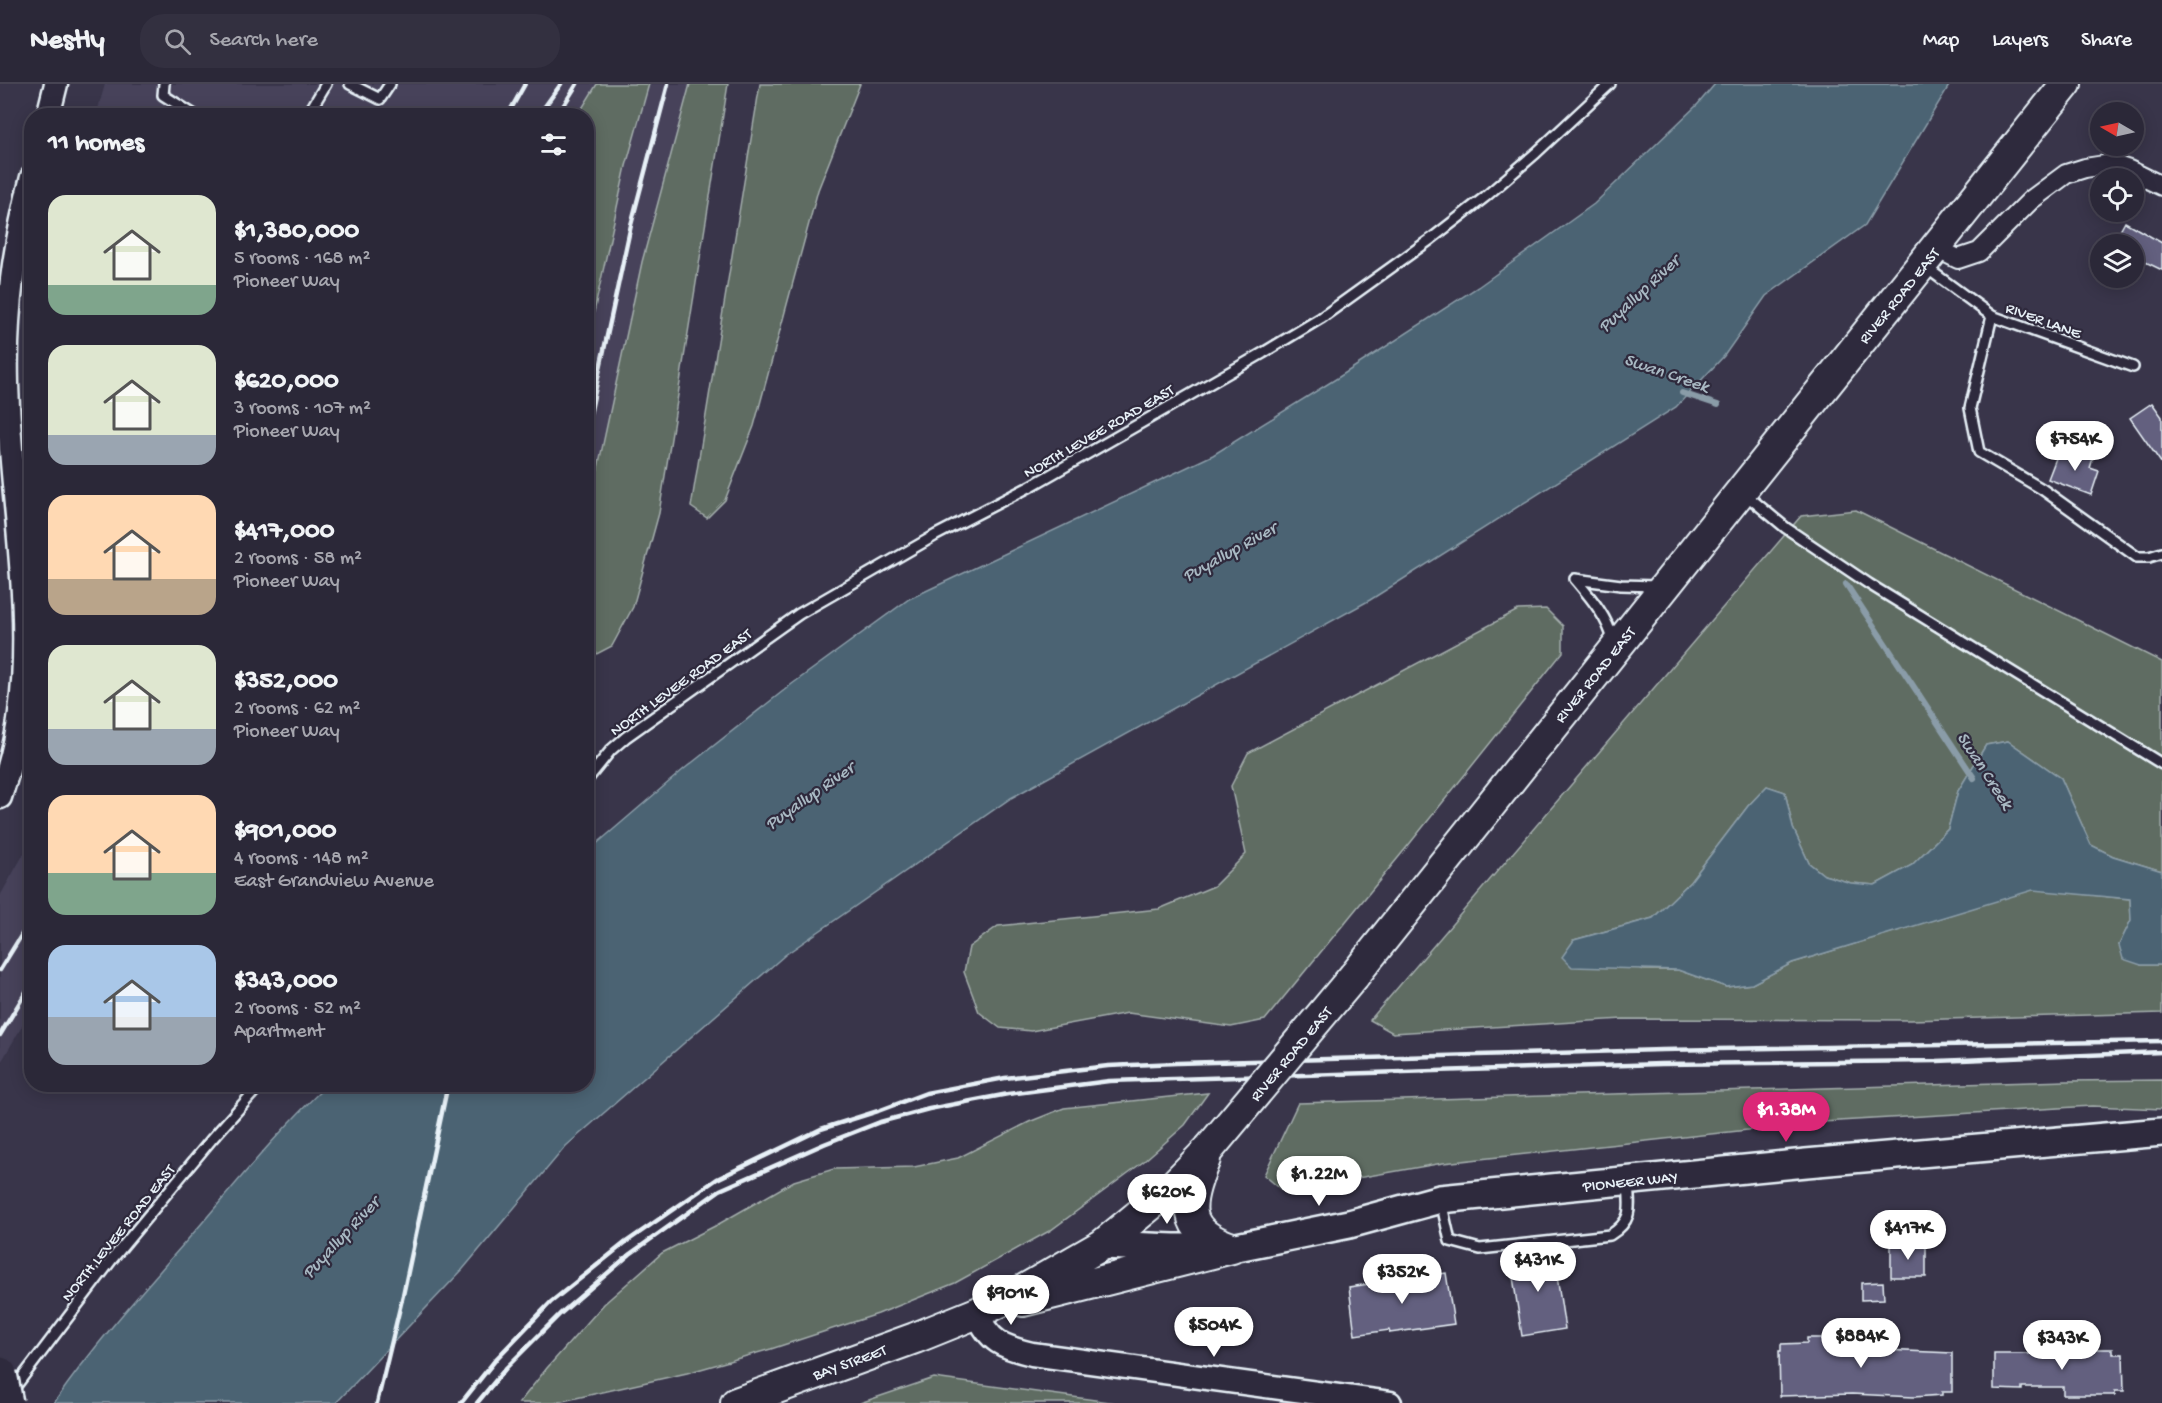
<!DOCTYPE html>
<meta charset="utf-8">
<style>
:root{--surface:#2b2838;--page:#333040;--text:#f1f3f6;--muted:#a6a6ae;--line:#474453;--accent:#db2777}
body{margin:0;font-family:"Gochi Hand",sans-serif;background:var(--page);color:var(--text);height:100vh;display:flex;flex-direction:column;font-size:22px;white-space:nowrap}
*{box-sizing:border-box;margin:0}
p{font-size:20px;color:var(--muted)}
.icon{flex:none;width:33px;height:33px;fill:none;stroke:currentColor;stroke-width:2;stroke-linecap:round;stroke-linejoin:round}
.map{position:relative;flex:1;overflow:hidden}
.drawer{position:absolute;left:24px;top:24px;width:570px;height:984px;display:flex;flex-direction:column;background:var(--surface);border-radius:24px;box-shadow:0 3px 15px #0003,0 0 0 2px var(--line)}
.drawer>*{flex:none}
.needle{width:39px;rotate:279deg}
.controls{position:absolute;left:2090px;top:18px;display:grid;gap:12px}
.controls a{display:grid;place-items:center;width:54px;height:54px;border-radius:50%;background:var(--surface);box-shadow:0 3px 15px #0003,0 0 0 2px var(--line);font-size:30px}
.price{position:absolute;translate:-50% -51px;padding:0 14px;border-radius:21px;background:#fff;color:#222;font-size:20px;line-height:39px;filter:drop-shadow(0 2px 3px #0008)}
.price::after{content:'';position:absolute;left:50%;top:36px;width:18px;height:14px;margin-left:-9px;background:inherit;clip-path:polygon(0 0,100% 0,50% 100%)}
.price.current{background:var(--accent);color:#fff}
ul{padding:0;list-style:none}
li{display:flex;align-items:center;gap:18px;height:150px;padding:0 24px}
li span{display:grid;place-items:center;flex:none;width:168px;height:120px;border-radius:18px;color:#555}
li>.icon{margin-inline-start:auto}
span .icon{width:72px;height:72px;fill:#fffc;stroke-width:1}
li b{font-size:26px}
h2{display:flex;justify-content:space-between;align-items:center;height:72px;padding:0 24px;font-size:26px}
header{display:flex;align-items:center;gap:36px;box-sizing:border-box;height:84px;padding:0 30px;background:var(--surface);border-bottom:2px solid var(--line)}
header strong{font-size:28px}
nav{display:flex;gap:33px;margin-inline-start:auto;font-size:21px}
.search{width:420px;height:54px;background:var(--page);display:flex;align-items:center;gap:15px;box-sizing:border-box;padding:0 21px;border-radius:24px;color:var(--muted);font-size:22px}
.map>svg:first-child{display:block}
</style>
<header>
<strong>Nestly</strong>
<div class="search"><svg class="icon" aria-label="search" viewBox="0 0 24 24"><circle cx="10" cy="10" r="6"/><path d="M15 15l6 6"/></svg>Search here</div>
<nav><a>Map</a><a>Layers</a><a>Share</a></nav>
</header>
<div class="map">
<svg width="2162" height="1319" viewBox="0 0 2162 1319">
<rect width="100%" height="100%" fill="#39354a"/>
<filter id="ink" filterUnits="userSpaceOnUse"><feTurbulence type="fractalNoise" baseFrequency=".0167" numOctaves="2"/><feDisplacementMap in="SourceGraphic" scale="12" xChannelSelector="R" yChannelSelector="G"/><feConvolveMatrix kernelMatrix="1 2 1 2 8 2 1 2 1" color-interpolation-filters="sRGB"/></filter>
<g filter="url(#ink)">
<!-- built -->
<path fill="#46425a" d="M 105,0 L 597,0 L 578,31 L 96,32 Z
M 649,0 L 690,0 L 642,178 L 587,435 L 587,261 L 626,82 Z
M 31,757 L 31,927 L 0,980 L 0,812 Z"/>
<!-- green -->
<path fill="#5f6c62" stroke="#a4aead" stroke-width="1.5" d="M 597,0 L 649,0 L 626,82 L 587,260 L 586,32 L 578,31 Z
M 690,0 L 728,0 L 659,429 L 633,523 L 612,562 L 587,575 L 587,435 L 642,178 Z
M 760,0 L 860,0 L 818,106 L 754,342 L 725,416 L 707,434 L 691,423 Z
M 1856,426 L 2162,578 L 2162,787 L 2113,772 L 2091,761 L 2061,694 L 2008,657 L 1986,661 L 1958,707 L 1948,745 L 1912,781 L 1875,801 L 1851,799 L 1824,791 L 1809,779 L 1793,744 L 1785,708 L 1767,702 L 1748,722 L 1690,798 L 1653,834 L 1574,856 L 1644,886 L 1678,886 L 1726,903 L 1752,900 L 1792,879 L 2033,805 L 2130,815 L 2131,836 L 2119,861 L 2141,881 L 2162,881 L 2162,929 L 1911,936 L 1623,935 L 1393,949 L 1370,936 L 1801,432 Z
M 1546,525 L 1563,542 L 1563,568 L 1411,758 L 1265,936 L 1231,943 L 1128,929 L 1031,947 L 1000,944 L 979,928 L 964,888 L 969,863 L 998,842 L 1159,825 L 1214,802 L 1246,770 L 1231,702 L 1248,669 L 1518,526 Z
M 2162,996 L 2162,1025 L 2092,1022 L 1822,1038 L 1443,1079 L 1283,1107 L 1264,1091 L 1298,1019 L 2066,997 Z
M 1208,1009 L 1185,1041 L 1143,1078 L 1051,1146 L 955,1199 L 878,1230 L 771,1265 L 687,1289 L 554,1319 L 519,1319 L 547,1284 L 604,1220 L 662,1169 L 717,1141 L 794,1097 L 834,1085 L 914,1083 L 958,1074 L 1029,1038 L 1064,1024 Z
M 934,1294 L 1117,1319 L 860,1319 Z"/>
<!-- water -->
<path fill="#4b6473" stroke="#8a9ca8" stroke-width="1.5" d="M 1715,0 L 1950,0 L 1865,141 L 1766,212 L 1724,272 L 1676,323 L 1370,516 L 1011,714 L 785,871 L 566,1062 L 463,1185 L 336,1319 L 54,1319 C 96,1258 147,1202 196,1146 C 238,1097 280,1045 327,1001 L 586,1000 L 587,768 L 684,685 L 792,600 L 909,515 L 1213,371 L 1339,293 L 1478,203 L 1594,120 L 1698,20 Z
M 2008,657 L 2061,694 L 2091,761 L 2113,772 L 2162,787 L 2162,881 L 2141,881 L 2123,875 L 2119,861 L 2131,836 L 2130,815 L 2033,806 L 1792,879 L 1752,900 L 1726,903 L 1678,886 L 1572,883 L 1562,873 L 1574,856 L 1653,834 L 1690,798 L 1748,722 L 1767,702 L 1785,708 L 1793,744 L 1809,779 L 1824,791 L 1851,799 L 1875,801 L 1912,781 L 1948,745 L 1958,707 L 1986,661 Z"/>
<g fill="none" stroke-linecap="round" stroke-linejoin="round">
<!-- stream -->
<path stroke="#8a9ca8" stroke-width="6" d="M 1682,309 L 1718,321
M 1846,500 L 1974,694"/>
</g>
<!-- building -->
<path fill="#63617f" stroke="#e8f1f8" stroke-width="1.5" d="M 2125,138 L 2162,159 L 2162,186 L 2133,172 L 2133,160 L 2113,160 Z
M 2152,319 L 2162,333 L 2162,380 L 2130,334 Z
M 2072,366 L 2093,374 L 2090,384 L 2099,387 L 2091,411 L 2048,395 L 2058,369 L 2069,374 Z
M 1891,1160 L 1917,1160 L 1918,1163 L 1926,1163 L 1926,1193 L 1891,1193 Z
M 1553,1166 L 1565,1245 L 1522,1252 L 1510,1173 Z
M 1446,1189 L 1454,1240 L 1390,1249 L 1389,1246 L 1355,1251 L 1349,1203 Z
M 1883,1198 L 1884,1215 L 1861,1216 L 1861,1199 Z
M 1807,1254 L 1884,1254 L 1884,1266 L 1952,1269 L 1952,1308 L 1942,1308 L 1942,1311 L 1914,1313 L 1852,1310 L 1780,1312 L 1779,1267 L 1781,1267 L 1781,1260 L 1807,1259 Z
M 2067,1265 L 2113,1265 L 2113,1270 L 2123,1270 L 2124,1307 L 2115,1307 L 2115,1311 L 2063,1311 L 2063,1303 L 2022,1303 L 2022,1306 L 1994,1305 L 1994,1270 L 2029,1270 L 2029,1267 L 2067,1267 Z"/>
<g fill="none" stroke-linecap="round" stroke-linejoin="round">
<defs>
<path id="service" d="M 164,0 L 163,11 L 196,32
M 350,0 L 380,15 L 390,0
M 307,32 L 326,0
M 1924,182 L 1992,232 L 2133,283
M 1992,232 L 1970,324 L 1979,368 L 2042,405 L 2137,473 L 2149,473 L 2162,469
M 1745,410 L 1786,444 L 1869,500 L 2162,680
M 1575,495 L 1621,501 L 1656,502
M 1575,495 C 1590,513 1607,532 1613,556
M 586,697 L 611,666 L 626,653 L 799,530 L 936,451 L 1031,402 L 1263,269 L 1321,234 L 1431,155 L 1485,113 L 1536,69 L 1610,0
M 1441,1117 L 1450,1157 L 1480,1165 L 1610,1151 C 1633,1136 1630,1125 1628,1100
M 12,1307 L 113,1174 L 211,1056 L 261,1000"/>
<path id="minor" d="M 1936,164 L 1958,175 L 1979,168 L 2031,116 L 2066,90 L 2085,84 L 2111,80 L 2129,86 L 2162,102"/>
<path id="tertiary" d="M 48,32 L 56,0
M 0,713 C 9,685 17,658 20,629 C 34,519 10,409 7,299 C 5,227 14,163 32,93
M 977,1229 C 989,1258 1003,1263 1032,1270 L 1390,1319"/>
<path id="secondary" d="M 1102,1161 L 1174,1164 L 1232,1164 L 1349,1140 L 1440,1115 L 1806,1079 L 2162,1048"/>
<path id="primary" d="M 1354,892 L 2066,0
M 1205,1075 C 1187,1118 1179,1147 1232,1164
M 1023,1217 L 1232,1164
M 736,1319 L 915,1254 L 977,1229 L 1020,1208 L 1102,1161 L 1170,1105 L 1209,1065"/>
</defs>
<!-- service casing -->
<use href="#service" stroke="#e8f1f8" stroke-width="14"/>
<!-- minor casing -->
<use href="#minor" stroke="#e8f1f8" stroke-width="22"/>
<!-- tertiary casing -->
<use href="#tertiary" stroke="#e8f1f8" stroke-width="27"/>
<!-- secondary casing -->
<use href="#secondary" stroke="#e8f1f8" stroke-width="32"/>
<!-- primary casing -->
<use href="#primary" stroke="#e8f1f8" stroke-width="34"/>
<!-- service -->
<use href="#service" stroke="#2f2a3d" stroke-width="9"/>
<!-- minor -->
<use href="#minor" stroke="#2f2a3d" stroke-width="18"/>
<!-- tertiary -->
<use href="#tertiary" stroke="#2f2a3d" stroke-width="22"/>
<!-- secondary -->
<use href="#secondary" stroke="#2f2a3d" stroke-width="27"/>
<!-- primary -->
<use href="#primary" stroke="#2f2a3d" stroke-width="30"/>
<!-- rail -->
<path stroke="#e8f1f8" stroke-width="4.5" d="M 507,32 L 525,0
M 538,32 L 561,0
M 557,32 L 577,0
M 586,349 L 631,141 L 668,0
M 0,886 L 32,834
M 0,951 L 32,898
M 377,1319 L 403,1211 L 448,1000
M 461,1319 L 497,1274 L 551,1218 L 626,1158 L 717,1095 L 821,1045 L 878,1027 L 926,1009 L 1005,994 L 1108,982 L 1177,979 L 1662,966 L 2162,957
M 477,1319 L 506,1284 L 560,1230 L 630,1170 L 720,1106 L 824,1060 L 880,1038 L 929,1025 L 1008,1010 L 1109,997 L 1661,980 L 1937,977 L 2162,968"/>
<defs>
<path id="primary-bridge" d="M 1209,1065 L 1354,892"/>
<path id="motorway-bridge" d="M 0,1290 L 6,1319"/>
</defs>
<!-- primary-bridge casing -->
<use href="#primary-bridge" stroke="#e8f1f8" stroke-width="34" stroke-linecap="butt"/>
<!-- motorway-bridge casing -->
<use href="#motorway-bridge" stroke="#e8f1f8" stroke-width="38" stroke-linecap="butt"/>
<!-- primary-bridge -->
<use href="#primary-bridge" stroke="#2f2a3d" stroke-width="30"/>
<!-- motorway-bridge -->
<use href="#motorway-bridge" stroke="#2f2a3d" stroke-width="33"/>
</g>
</g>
<g text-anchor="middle" stroke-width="4.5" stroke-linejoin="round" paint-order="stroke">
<!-- street labels -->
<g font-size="16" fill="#e8f1f8" stroke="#2f2a3d">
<text transform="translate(1898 211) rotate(-51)" y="6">RIVER ROAD EAST</text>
<text transform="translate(2044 235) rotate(20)" y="6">RIVER LANE</text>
<text transform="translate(1098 346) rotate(-30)" y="6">NORTH LEVEE ROAD EAST</text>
<text transform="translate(1594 590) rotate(-51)" y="6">RIVER ROAD EAST</text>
<text transform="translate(680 597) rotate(-36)" y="6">NORTH LEVEE ROAD EAST</text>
<text transform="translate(1290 969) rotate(-50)" y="6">RIVER ROAD EAST</text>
<text transform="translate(1630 1096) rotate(-6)" y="6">PIONEER WAY</text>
<text transform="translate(117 1148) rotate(-51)" y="6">NORTH LEVEE ROAD EAST</text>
<text transform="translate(849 1277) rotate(-20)" y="6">BAY STREET</text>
</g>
<!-- water labels -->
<g font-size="18" font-style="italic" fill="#a9b9c3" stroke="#2f2a3d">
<text transform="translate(1638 209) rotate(-43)" y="6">Puyallup River</text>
<text transform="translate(1667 288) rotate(19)" y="6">Swan Creek</text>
<text transform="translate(1229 467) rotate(-29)" y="6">Puyallup River</text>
<text transform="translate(1986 686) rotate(57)" y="6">Swan Creek</text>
<text transform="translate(809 711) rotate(-35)" y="6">Puyallup River</text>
<text transform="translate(340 1153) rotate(-47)" y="6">Puyallup River</text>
</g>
</g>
</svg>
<div class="controls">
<a><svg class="needle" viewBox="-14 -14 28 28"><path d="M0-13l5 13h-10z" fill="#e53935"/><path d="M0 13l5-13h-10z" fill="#a6a6ae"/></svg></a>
<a><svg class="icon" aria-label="locate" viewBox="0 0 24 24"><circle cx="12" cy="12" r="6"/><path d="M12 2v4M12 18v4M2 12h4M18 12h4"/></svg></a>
<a><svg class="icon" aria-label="layers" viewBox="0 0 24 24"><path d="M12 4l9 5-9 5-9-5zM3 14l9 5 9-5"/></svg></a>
</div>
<b class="price" style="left:2075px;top:388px">$754K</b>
<b class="price current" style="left:1786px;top:1059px">$1.38M</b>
<b class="price" style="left:1319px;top:1123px">$1.22M</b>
<b class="price" style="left:1167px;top:1141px">$620K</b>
<b class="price" style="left:1908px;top:1177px">$417K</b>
<b class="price" style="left:1538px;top:1209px">$431K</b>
<b class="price" style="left:1402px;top:1221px">$352K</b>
<b class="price" style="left:1011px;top:1242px">$901K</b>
<b class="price" style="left:1214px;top:1274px">$504K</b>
<b class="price" style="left:1861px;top:1285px">$884K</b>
<b class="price" style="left:2062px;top:1287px">$343K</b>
<section class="drawer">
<h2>11 homes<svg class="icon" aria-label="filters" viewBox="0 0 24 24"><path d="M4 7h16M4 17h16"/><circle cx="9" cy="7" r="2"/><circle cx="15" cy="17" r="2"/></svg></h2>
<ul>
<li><span style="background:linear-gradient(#dfe7d0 75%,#7fa58c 0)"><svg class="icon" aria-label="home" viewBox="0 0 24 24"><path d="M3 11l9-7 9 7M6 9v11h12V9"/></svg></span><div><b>$1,380,000</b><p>5 rooms · 168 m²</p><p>Pioneer Way</p></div></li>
<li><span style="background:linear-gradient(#dfe7d0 75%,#9aa5b1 0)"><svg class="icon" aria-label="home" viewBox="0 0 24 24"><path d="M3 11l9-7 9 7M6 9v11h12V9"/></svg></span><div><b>$620,000</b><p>3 rooms · 107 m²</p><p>Pioneer Way</p></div></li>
<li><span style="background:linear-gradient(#ffd9b3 70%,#b9a48a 0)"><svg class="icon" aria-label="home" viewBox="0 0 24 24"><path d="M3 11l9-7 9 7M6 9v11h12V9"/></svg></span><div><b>$417,000</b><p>2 rooms · 58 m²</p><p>Pioneer Way</p></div></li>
<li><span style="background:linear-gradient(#dfe7d0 70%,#9aa5b1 0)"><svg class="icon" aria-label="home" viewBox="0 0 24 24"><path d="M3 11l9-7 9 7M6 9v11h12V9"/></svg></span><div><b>$352,000</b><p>2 rooms · 62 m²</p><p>Pioneer Way</p></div></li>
<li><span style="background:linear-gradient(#ffd9b3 65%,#7fa58c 0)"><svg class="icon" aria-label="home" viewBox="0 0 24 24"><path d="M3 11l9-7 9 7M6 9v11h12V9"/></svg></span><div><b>$901,000</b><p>4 rooms · 148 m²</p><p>East Grandview Avenue</p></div></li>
<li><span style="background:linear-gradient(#a9c7e8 60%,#9aa5b1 0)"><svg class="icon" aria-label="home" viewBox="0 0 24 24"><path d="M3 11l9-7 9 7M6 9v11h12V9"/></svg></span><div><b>$343,000</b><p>2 rooms · 52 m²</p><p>Apartment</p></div></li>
</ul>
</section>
</div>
